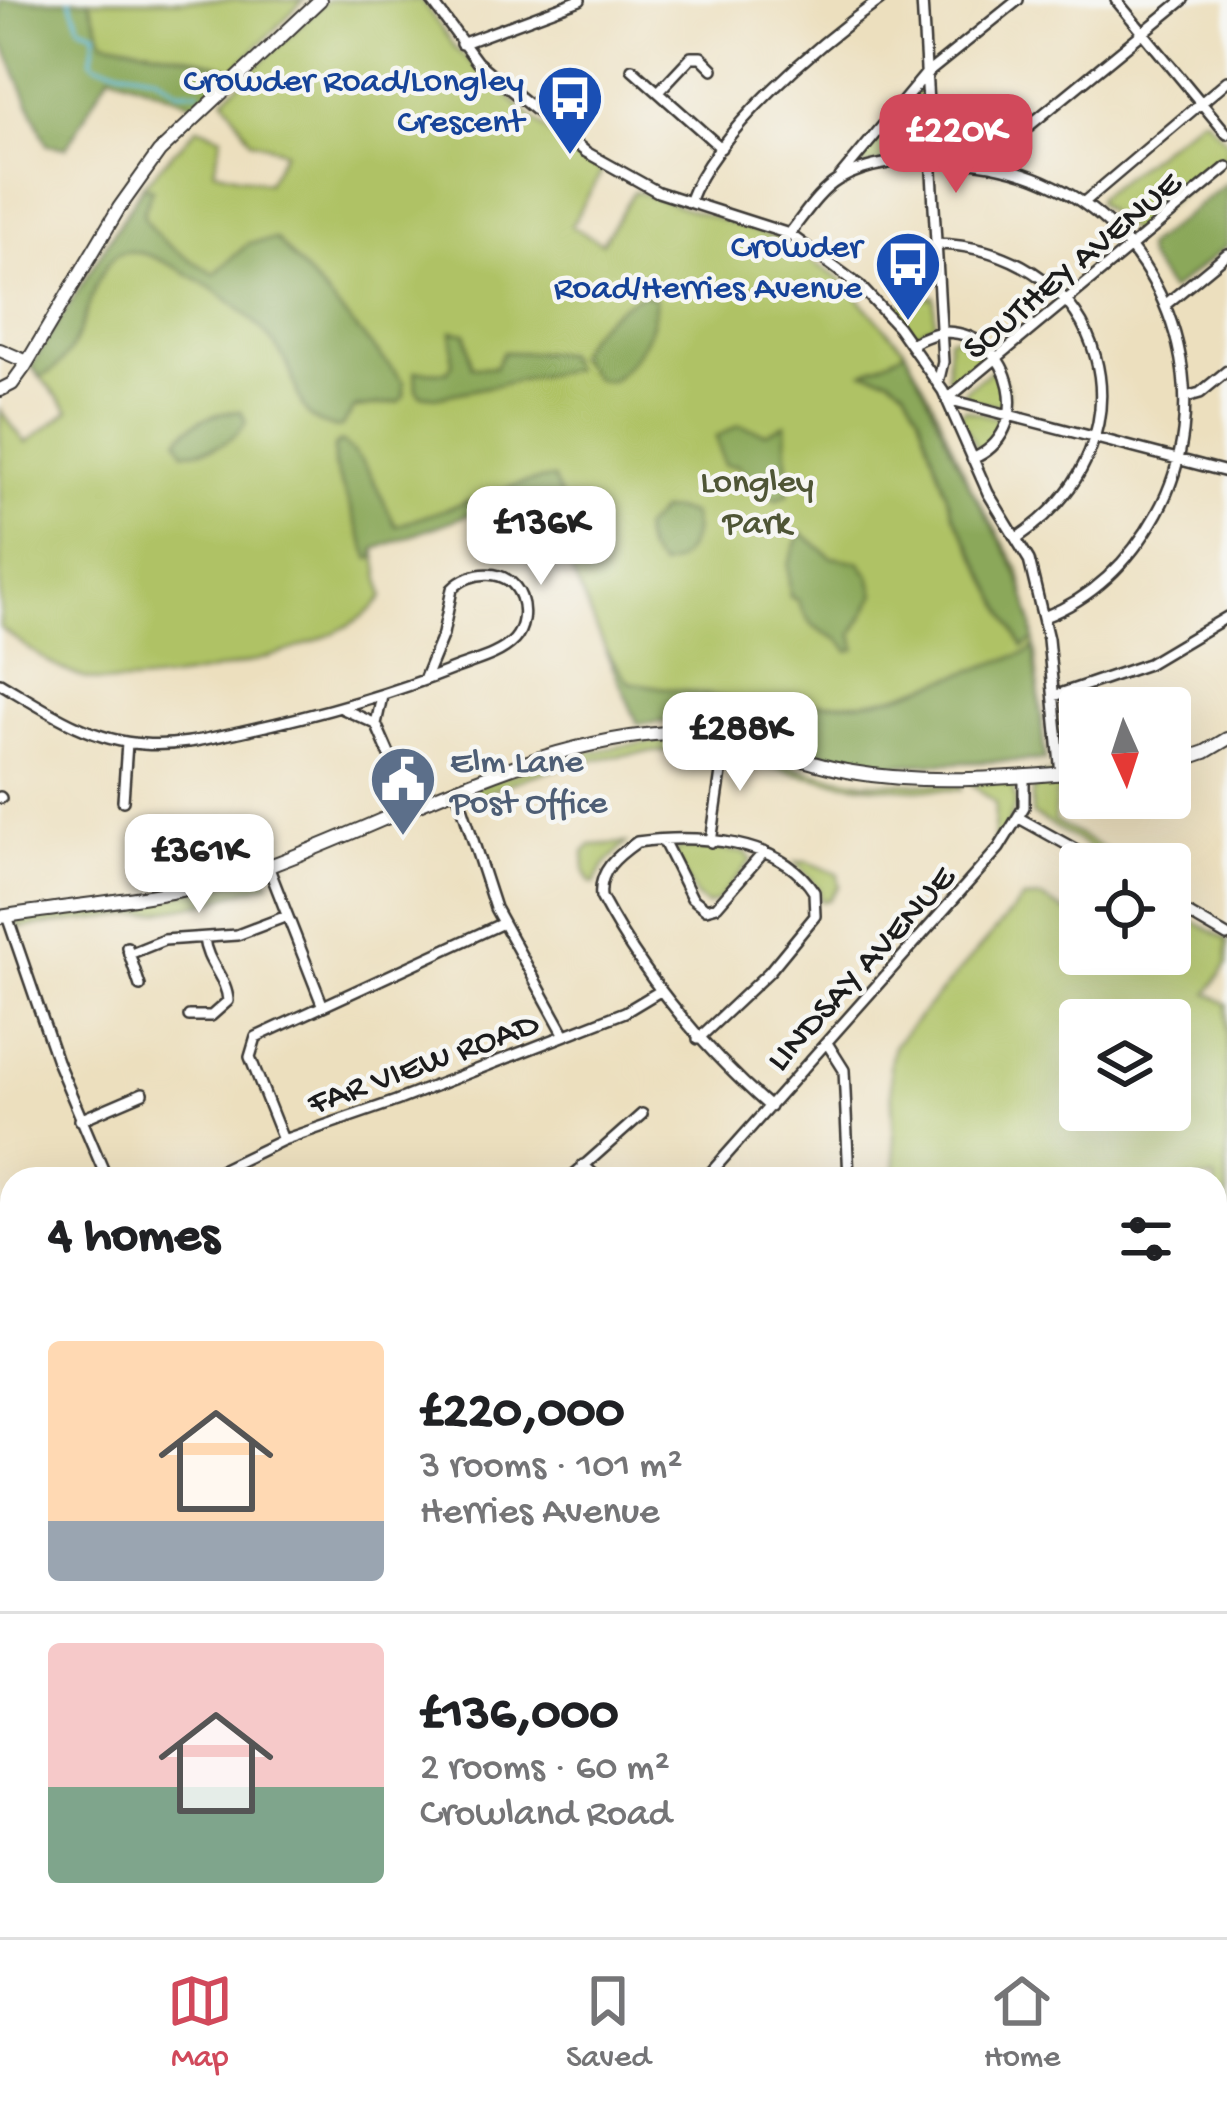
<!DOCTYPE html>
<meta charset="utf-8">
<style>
:root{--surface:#fff;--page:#f6f6f6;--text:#202124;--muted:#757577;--line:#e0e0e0;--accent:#d1495b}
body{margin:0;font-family:"Gochi Hand",sans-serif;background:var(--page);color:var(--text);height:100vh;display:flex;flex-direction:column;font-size:45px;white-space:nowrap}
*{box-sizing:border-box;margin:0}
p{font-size:39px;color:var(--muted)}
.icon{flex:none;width:66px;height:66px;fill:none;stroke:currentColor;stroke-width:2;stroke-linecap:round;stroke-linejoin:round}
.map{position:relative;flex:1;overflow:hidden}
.sheet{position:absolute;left:0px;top:1167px;width:1227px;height:771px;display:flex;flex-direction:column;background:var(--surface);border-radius:36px 36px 0 0;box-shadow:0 12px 48px #0002}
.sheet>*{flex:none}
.needle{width:78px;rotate:177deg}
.fabs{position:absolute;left:1059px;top:687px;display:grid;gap:24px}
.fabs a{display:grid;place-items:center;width:132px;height:132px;border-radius:12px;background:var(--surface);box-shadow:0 12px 48px #0002;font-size:60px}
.price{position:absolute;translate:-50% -102px;padding:0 27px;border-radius:24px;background:#fff;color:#222;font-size:39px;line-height:78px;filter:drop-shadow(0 3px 6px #0008)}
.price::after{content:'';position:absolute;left:50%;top:72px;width:36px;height:27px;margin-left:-18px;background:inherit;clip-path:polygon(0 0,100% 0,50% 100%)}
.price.on{background:var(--accent);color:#fff}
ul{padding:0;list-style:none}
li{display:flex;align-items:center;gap:36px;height:300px;padding:0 48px}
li+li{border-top:3px solid var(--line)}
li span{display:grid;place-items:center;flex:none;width:336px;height:240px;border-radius:12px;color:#555}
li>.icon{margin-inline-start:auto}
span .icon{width:144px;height:144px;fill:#fffc;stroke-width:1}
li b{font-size:51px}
h2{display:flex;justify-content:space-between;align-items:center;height:144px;padding:0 48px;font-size:51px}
.tab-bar{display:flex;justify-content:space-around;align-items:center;height:168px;border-top:3px solid var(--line);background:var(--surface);font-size:33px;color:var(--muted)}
.tab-bar a{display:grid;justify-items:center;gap:6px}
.tab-bar .on{color:var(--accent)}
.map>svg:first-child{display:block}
</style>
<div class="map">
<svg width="1227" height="1937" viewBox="0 0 1227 1937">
<rect width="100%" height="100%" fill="#f6f6f2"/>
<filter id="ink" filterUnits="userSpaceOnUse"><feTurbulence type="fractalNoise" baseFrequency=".00833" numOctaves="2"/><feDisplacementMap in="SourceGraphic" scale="24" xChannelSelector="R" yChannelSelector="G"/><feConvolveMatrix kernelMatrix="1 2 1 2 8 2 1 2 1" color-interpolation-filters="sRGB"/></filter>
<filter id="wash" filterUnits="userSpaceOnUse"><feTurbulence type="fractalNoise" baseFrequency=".004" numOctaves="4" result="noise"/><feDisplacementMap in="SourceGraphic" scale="48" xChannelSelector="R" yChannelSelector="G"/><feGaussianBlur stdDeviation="2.7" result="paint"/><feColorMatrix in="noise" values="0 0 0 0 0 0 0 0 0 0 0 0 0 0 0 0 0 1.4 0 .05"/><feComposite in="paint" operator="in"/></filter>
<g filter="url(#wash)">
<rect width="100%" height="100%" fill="#ecdfbe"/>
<!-- green -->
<path fill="#afc265" stroke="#666f40" stroke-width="3" fill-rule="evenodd" d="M 89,0 L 304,0 L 234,70 L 190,57 L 103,40 Z
M 327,0 L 421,0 L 455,48 L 551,135 L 602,171 L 571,226 L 602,243 L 634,191 L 777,238 L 841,280 L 904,348 L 931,398 L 969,484 L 1020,571 L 1033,631 L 1045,760 L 876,765 L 689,720 L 638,724 L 549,519 L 502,502 L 375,549 L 383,597 C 347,650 160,690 97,681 C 60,675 30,649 0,628 L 0,410 L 26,443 L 69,411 L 31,366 L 143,185 L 198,127 L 222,136 L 214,170 L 267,183 L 285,151 L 251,140 L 224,98 Z
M 916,89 L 922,89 L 924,151 L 914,157 L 854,168 Z
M 1200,118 L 1205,118 L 1227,141 L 1227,155 L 1133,233 L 1097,203 L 1098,197 Z
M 934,296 L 935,323 L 914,334 L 893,307 Z
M 954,337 L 971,344 L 984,356 L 954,386 L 947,375 L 949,338 Z
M 993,369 C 1005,375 1011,395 1005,407 L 965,399 L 965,390 Z
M 964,409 L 998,418 L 1002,422 L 989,445 L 978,451 L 960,416 Z
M 674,740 L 700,741 L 716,748 L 715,759 L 709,752 C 626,746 541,768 465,801 L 467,790 C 534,765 601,745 674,740 Z
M 733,748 L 810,772 L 864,782 L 961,785 L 961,790 C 869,790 818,783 729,754 Z
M 1080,772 L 1080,783 L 1070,784 L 1056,794 L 1054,821 L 1117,856 L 1114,862 L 1032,814 L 1032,794 L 1040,775 Z
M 1005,781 L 1012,784 L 1016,802 L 1003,841 L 994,838 L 995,803 L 970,783 Z
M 626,843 L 604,866 L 594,884 L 591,883 L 585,872 L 584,852 L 591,845 Z
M 713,848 L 746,853 L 752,860 L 717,901 L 707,905 L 697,898 L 673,854 L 680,848 Z
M 795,862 L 808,862 L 838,874 L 839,886 L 828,900 L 821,901 L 819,888 Z
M 257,875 L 264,875 L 269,883 L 206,903 L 158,912 L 16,928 L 21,918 L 109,909 Z
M 1041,898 L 1080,919 L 1080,954 L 1170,954 L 1170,908 L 1227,940 L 1227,964 L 1208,993 L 1227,1004 L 1227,1545 L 1215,1546 L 1215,1179 L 896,1179 L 890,1064 L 894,1045 L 1023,899 ZM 1080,1020 L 1170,1020 L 1170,1110 L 1080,1110 Z
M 1227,1607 L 1227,1653 L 1215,1654 L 1215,1608 Z
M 1227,1692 L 1227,1749 L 1215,1754 L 1215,1700 Z
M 277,1926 L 354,1926 L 357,1932 L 370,1926 L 412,1926 L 396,1937 L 280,1937 Z
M 637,1926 L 753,1926 L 749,1937 L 642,1937 Z"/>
<!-- forest -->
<path fill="#8ba85a" stroke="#54623b" stroke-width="3" d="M 0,0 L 89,0 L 103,40 L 190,57 L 234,70 L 203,107 L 110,73 L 66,148 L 47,145 L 0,36 Z
M 1227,183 L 1227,246 L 1170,291 L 1147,258 L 1145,247 Z
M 143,186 L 152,189 L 143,214 C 156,244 188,257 214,274 L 249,243 L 276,239 L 404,382 L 404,397 L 399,402 L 355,408 L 341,427 C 330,429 316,423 308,414 C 297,402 295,379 287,364 C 262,318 207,281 160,260 C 148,254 128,247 116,255 C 84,279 89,359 40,377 L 31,366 Z
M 642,294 L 655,298 C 657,332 635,360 611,381 L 595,379 L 576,356 C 585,329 616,308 642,294 Z
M 452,331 L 466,333 L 472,367 L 495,367 L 503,352 L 564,353 L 573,369 L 439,397 L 420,395 L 416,388 L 415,371 L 447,372 L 452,364 Z
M 904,348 C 928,392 945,440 969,485 C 999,542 1027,572 1034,640 L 1023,647 L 953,513 L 919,414 L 905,388 L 889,377 L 864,372 L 902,353 Z
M 241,411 L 246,422 C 233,445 209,451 184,452 L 178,439 C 194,419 217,412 241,411 Z
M 786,424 L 788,495 L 775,500 L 738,466 L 724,465 L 716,437 L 739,425 L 766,433 Z
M 341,442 C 372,464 379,495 396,526 L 523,483 L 553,478 L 561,498 L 543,517 L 502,502 L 375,549 L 376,557 L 370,559 L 334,466 L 334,447 Z
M 675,510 L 691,514 C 699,538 685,562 661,567 C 647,556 643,546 643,528 L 660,511 Z
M 801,532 L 831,557 L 859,562 L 870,576 L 875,595 L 853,634 L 856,649 L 849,651 C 834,627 815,643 798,600 L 790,597 L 788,565 Z
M 1034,646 L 1045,760 L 876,765 L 689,720 L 638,724 L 605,650 L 629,682 L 766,705 L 865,702 L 896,696 L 1028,652 Z
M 119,1926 L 173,1926 L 177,1937 L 124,1937 Z
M 231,1926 L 277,1926 L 280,1937 L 222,1937 Z
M 412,1926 L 467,1926 L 462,1937 L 396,1937 Z"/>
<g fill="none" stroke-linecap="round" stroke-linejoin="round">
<!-- stream -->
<path stroke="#67c1e4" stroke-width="3" d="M 70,0 L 80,26 L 96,32 L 92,60 L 96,64 L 155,75 L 178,91 L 199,91
M 1215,1662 L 1227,1662
M 357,1937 L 361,1926"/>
</g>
</g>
<g filter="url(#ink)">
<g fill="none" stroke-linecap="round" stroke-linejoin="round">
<defs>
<path id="street" d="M 431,0 L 477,62 L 586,152 L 658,192 L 789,234 L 860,286 L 898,327 L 943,391 L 988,493 L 1029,560 L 1048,639 L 1061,774
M 922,0 L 943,362 L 938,383
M 1116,0 L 1227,134
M 461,44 L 580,0
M 632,69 L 721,148
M 659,91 L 691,57 L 701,57 L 713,69
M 991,164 L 997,152 L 1183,0
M 840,177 L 925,75 L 1018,0
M 689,202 C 715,131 819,43 880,0
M 1083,203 L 1227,81
M 789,234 C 803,217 818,192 838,180 C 866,163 912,158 945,160 C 994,162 1042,174 1083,203 C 1180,270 1214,411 1157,513 C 1131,560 1095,597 1044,617
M 936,244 C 1109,249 1161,441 1017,538
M 1165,305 L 1227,254
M 910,344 C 921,339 934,332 946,332 C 1015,334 1036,433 972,459
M 1186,397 L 1200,393 L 1227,371
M 947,399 L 1227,167
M 947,399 L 1227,472
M 0,683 C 45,710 90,741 143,744 C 177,747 211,738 243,731 C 317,715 386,696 456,668 C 474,661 500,655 514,640 C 524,629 526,611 521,597 C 509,566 470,570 452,589 L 443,634 L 424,680
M 382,696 L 376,724 L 407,795
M 1054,696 L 1148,664 L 1227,617
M 343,709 L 376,724
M 456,788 L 495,908 L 565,1035
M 0,797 L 1,798
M 123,801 L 127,743
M 1019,818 L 1102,864
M 663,840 L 692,898 L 706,909 L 717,906 L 764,852
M 711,842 L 726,738
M 268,866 L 322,1004
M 1170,903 L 1227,936
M 7,916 L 57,1061 L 107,1179
M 127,947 L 140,986
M 129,954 L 164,940 L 237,935 L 287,916
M 189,1016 L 211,1016 L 228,1001 C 227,978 206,963 204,938
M 698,1039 L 769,972 L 815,916 L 814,892 C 780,838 695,834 637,842 C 617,856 598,871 601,897 C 644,978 702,1047 770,1107
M 827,1043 L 844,1070 L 849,1179
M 80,1120 L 143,1093
M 283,1140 L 250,1057 L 256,1037 L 503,923
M 583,1165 L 599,1179
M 202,1179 L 283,1140 L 396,1101 L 625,1012 L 660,991
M 569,1179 L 642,1114
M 705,1179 L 999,848 L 1024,807 L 1024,776
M 0,1459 L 12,1456
M 0,1677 L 0,1771
M 1215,1819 L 1227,1808
M 1215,1868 L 1227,1873
M 1097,1926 L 1102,1937
M 592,1937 L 616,1926
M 865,1937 L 869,1926
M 937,1937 L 1054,1932 L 1086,1926"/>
<path id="secondary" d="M 0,350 L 25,361
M 0,390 L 12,384 L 25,366 L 119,208 L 159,152 L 320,0
M 1170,764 L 1205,752 L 1227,739
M 0,917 C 91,902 181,898 269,866 C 400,818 524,744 665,733 C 729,727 790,762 852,772 C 926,785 1006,778 1080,772
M 1215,1596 L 1227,1595
M 0,1894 L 12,1888"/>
<path id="primary" d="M 0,1239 L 12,1278
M 183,1926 L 186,1937"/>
</defs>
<!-- street casing -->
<use href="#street" stroke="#3b3934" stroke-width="14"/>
<!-- secondary casing -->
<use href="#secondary" stroke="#3b3934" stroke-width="16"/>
<!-- primary casing -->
<use href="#primary" stroke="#3b3934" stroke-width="18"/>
<!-- street -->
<use href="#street" stroke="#fff" stroke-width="9"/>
<!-- secondary -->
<use href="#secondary" stroke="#fff" stroke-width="12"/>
<!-- primary -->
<use href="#primary" stroke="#fff" stroke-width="14"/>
</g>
</g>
<!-- icons -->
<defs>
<symbol id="bus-pin" viewBox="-11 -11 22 30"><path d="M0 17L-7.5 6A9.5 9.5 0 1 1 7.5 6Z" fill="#1a4fb4" stroke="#f6f6f2"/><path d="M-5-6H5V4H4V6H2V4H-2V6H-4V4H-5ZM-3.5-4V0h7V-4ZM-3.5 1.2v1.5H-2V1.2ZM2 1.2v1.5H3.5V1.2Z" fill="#fff"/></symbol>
<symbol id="civic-pin" viewBox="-11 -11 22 30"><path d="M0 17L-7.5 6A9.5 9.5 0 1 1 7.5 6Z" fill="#5c6f8a" stroke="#f6f6f2"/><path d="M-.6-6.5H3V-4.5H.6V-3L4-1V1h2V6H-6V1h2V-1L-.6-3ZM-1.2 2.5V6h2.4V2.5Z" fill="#fff"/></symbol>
</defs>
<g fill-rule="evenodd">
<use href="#bus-pin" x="532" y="60" width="76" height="104"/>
<use href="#bus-pin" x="870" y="226" width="76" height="104"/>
<use href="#civic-pin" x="365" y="741" width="76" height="104"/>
</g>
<g text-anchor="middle" stroke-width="9" stroke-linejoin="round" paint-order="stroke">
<!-- transit labels -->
<g font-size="36" fill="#164399" stroke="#f6f6f2" text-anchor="end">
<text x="524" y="90">Crowder Road/Longley<tspan x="524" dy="41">Crescent</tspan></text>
<text x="862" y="256">Crowder<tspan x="862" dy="41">Road/Herries Avenue</tspan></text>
</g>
<!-- street labels -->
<g font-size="36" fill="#1c1c1c" stroke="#f6f6f2">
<text transform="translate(1070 263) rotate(-40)" y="13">SOUTHEY AVENUE</text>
<text transform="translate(858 966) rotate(-48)" y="13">LINDSAY AVENUE</text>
<text transform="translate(422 1060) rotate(-20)" y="13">FAR VIEW ROAD</text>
</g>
<!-- park labels -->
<g font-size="36" fill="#4f5636" stroke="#f6f6f2">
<text x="757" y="491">Longley<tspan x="757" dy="41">Park</tspan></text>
</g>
<!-- service labels -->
<g font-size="36" fill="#4e5e75" stroke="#f6f6f2" text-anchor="start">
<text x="450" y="771">Elm Lane<tspan x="450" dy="41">Post Office</tspan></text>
</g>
</g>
</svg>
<div class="fabs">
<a><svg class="needle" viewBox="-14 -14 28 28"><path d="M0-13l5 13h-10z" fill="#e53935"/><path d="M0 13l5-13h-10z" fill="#757577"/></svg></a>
<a><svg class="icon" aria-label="locate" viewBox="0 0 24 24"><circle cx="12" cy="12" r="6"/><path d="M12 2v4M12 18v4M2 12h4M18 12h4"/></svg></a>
<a><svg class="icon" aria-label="layers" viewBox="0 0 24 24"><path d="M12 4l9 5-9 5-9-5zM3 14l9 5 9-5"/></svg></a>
</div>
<b class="price on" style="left:956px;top:196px">£220K</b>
<b class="price" style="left:541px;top:588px">£136K</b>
<b class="price" style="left:740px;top:794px">£288K</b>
<b class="price" style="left:199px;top:916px">£361K</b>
<section class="sheet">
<h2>4 homes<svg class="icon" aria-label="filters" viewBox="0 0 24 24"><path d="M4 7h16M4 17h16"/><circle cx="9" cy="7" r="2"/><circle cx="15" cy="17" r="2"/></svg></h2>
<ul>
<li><span style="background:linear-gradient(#ffd9b3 75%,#9aa5b1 0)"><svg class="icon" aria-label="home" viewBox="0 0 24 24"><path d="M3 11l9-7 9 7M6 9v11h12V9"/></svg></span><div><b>£220,000</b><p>3 rooms · 101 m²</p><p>Herries Avenue</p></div></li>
<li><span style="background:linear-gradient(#f6c9c9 60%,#7fa58c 0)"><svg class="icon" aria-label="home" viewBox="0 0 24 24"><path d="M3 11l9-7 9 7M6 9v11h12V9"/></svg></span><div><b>£136,000</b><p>2 rooms · 60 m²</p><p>Crowland Road</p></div></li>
</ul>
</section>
</div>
<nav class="tab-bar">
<a class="on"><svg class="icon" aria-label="map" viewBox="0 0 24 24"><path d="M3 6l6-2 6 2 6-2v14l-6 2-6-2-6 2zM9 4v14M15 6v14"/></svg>Map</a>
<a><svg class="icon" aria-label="saved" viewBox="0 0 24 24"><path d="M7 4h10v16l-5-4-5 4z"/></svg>Saved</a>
<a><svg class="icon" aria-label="home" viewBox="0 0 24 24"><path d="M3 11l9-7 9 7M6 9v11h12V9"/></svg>Home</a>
</nav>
